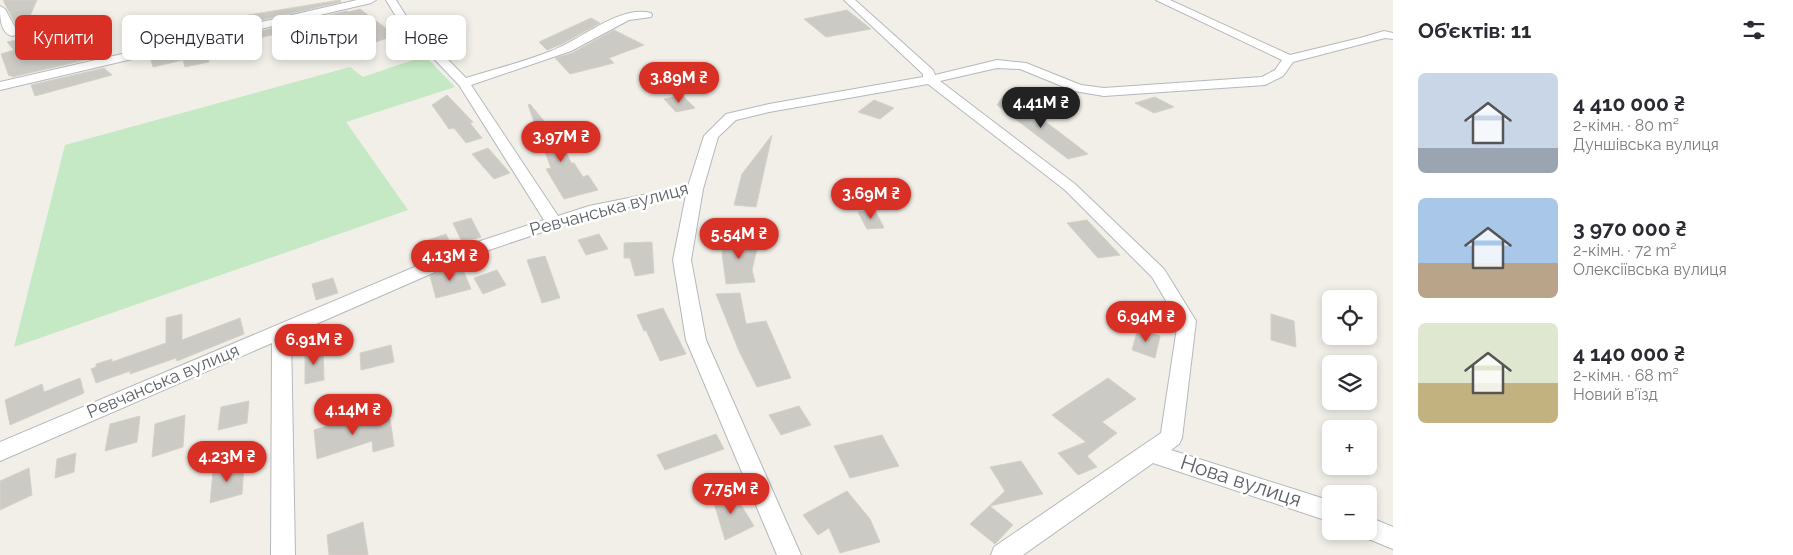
<!DOCTYPE html>
<html lang="uk">
<meta charset="utf-8">
<style>
:root{--surface:#fff;--page:#f2f2f3;--text:#2b2b33;--muted:#7c7c81;--accent:#d93025}
body{margin:0;font-family:Raleway,sans-serif;background:var(--page);color:var(--text);height:100vh;display:flex;flex-direction:column;font-size:19px;white-space:nowrap}
*{box-sizing:border-box;margin:0}
p{font-size:16px;color:var(--muted)}
.icon{flex:none;width:28px;height:28px;fill:none;stroke:currentColor;stroke-width:2;stroke-linecap:round;stroke-linejoin:round}
.map{position:relative;flex:1;overflow:hidden}
.panel{display:flex;flex-direction:column;background:var(--surface);width:400px}
.panel>*{flex:none}
.banner{position:absolute;left:15px;top:15px;width:475px;height:45px;display:flex;gap:10px}
.buttons{position:absolute;left:1322px;top:290px;display:grid;gap:10px}
.buttons a{display:grid;place-items:center;width:55px;height:55px;border-radius:8px;background:var(--surface);box-shadow:0 2px 8px #0003;font-size:25px}
.price{position:absolute;translate:-50% -42px;padding:0 11px;border-radius:18px;background:var(--accent);color:#fff;font-size:16px;line-height:32px;filter:drop-shadow(0 1px 2px #0008)}
.price::after{content:'';position:absolute;left:50%;top:30px;width:15px;height:11px;margin-left:-8px;background:inherit;clip-path:polygon(0 0,100% 0,50% 100%)}
.price.on{background:#222;color:#fff}
ul{padding:0;list-style:none}
li{display:flex;align-items:center;gap:15px;height:125px;padding:0 25px}
li span{display:grid;place-items:center;flex:none;width:140px;height:100px;border-radius:8px;color:#555}
li>.icon{margin-inline-start:auto}
span .icon{width:60px;height:60px;fill:#fffc;stroke-width:1}
li b{font-size:21px}
h2{display:flex;justify-content:space-between;align-items:center;height:60px;padding:0 25px;font-size:21px}
.tag{padding:0 18px;border-radius:8px;background:var(--surface);box-shadow:0 2px 8px #0003;font-size:18px;line-height:45px}
.tag.on{background:var(--accent);color:#fff}
main{display:flex;flex:1;min-height:0}
.map>svg:first-child{display:block}
</style>
<main>
<div class="map">
<svg width="1393" height="555" viewBox="0 0 1393 555">
<rect width="100%" height="100%" fill="#f1efe8"/>
<!-- green -->
<path fill="#c5e8c5" d="M 425,56 L 455,87 L 346,122 L 408,210 L 14,347 L 65,145 L 350,67 L 363,77 Z"/>
<!-- building -->
<path fill="#cccac5" stroke="#d6d1c6" d="M 3,0 L 37,0 L 22,34 L 68,24 L 82,54 L 88,53 L 94,58 L 12,77 L 11,75 L 9,76 L 1,54 L 14,50 L 7,42 L 17,40 L 16,37 L 20,33 Z
M 340,0 L 341,2 L 148,46 L 145,35 L 186,26 L 184,23 L 217,15 L 221,22 L 248,17 L 248,15 Z
M 360,9 L 391,32 L 387,33 L 393,36 L 370,44 L 349,27 L 320,34 L 318,30 L 290,36 L 288,31 L 243,42 L 247,49 L 208,58 L 209,62 L 185,67 L 183,60 L 153,67 L 150,57 L 347,11 L 348,12 Z
M 847,10 L 871,29 L 826,37 L 804,19 Z
M 591,18 L 600,23 L 562,44 L 547,50 L 539,42 Z
M 614,30 L 644,45 L 609,58 L 614,63 L 570,74 L 555,58 L 572,53 Z
M 104,68 L 112,75 L 35,96 L 31,85 Z
M 447,95 L 473,122 L 470,123 L 482,138 L 466,143 L 454,128 L 449,129 L 432,105 Z
M 682,95 L 695,108 L 676,112 L 664,99 Z
M 1004,95 L 1038,116 L 1088,154 L 1068,159 L 997,105 Z
M 1155,97 L 1174,107 L 1154,113 L 1135,103 Z
M 874,100 L 894,108 L 880,119 L 858,112 Z
M 530,104 L 558,138 L 560,137 L 571,163 L 574,163 L 583,177 L 588,175 L 598,190 L 564,199 L 546,169 L 551,168 L 528,105 Z
M 772,135 L 756,207 L 734,205 L 742,174 Z
M 488,148 L 510,173 L 494,179 L 472,154 Z
M 875,210 L 884,228 L 867,229 L 858,212 Z
M 471,218 L 481,237 L 462,242 L 453,223 Z
M 1087,220 L 1120,255 L 1098,258 L 1067,223 Z
M 446,234 L 453,249 L 426,260 L 422,245 L 429,242 L 428,240 Z
M 599,234 L 608,249 L 586,255 L 578,240 Z
M 727,236 L 759,240 L 752,270 L 755,282 L 726,284 L 722,253 Z
M 652,242 L 654,273 L 635,276 L 630,258 L 624,258 L 624,243 Z
M 545,256 L 560,298 L 542,303 L 527,260 Z
M 460,263 L 471,289 L 436,298 L 430,276 Z
M 497,270 L 506,285 L 483,294 L 474,278 Z
M 333,278 L 338,293 L 316,300 L 312,284 Z
M 740,293 L 746,324 L 766,321 L 791,378 L 757,387 L 739,351 L 716,294 Z
M 663,308 L 686,354 L 660,361 L 646,330 L 644,331 L 637,315 Z
M 182,314 L 182,340 L 240,318 L 244,334 L 177,361 L 176,358 L 130,374 L 130,371 L 96,383 L 91,369 L 96,367 L 96,364 L 112,359 L 112,362 L 166,343 L 166,318 Z
M 1271,314 L 1294,321 L 1296,347 L 1271,340 Z
M 1138,328 L 1160,336 L 1155,358 L 1132,350 Z
M 391,345 L 394,362 L 361,370 L 360,353 Z
M 323,348 L 324,380 L 305,384 L 305,353 Z
M 80,378 L 84,393 L 10,425 L 5,400 L 42,384 L 44,392 Z
M 1108,378 L 1136,399 L 1102,422 L 1117,433 L 1087,456 L 1097,467 L 1078,475 L 1058,453 L 1086,442 L 1052,415 Z
M 249,401 L 247,423 L 218,430 L 221,407 Z
M 799,406 L 811,425 L 781,435 L 769,415 Z
M 185,415 L 183,447 L 152,457 L 155,424 Z
M 362,415 L 364,426 L 390,419 L 394,446 L 373,452 L 372,441 L 317,459 L 314,430 Z
M 140,416 L 137,442 L 105,451 L 110,424 Z
M 716,434 L 724,449 L 665,470 L 657,455 Z
M 882,435 L 899,466 L 850,478 L 834,446 Z
M 76,453 L 74,472 L 55,478 L 57,459 Z
M 1021,461 L 1043,494 L 990,506 L 1013,525 L 995,544 L 970,524 L 1005,491 L 990,467 Z
M 244,464 L 242,494 L 210,503 L 213,472 Z
M 29,468 L 32,495 L 0,510 L 0,481 Z
M 847,491 L 870,519 L 880,542 L 840,553 L 829,528 L 818,535 L 803,515 Z
M 733,492 L 754,526 L 725,540 L 712,496 Z
M 363,522 L 368,555 L 329,555 L 327,535 Z"/>
<g fill="none" stroke-linecap="round" stroke-linejoin="round">
<defs>
<path id="street" d="M 357,0 L 376,0 L 371,3 L 0,90 L 0,82 Z
M 386,0 L 396,0 L 408,19 L 466,78 C 494,69 524,62 551,51 C 581,40 619,5 651,13 L 652,15 L 651,17 L 629,20 L 571,51 L 471,85 L 558,216 L 589,206 L 688,186 L 704,136 L 726,114 L 769,104 L 923,77 L 923,74 L 844,0 L 855,0 L 933,70 L 935,75 L 997,60 L 1026,63 L 1081,85 L 1104,88 L 1262,77 L 1275,70 L 1282,60 L 1156,0 L 1170,0 L 1290,55 L 1360,38 L 1384,31 L 1393,33 L 1393,39 L 1385,38 L 1293,62 L 1283,76 L 1265,85 L 1104,96 L 1074,91 L 1020,69 L 997,68 L 940,81 L 1075,184 L 1164,269 L 1196,321 L 1182,438 L 1179,444 L 1171,450 L 1331,501 L 1331,522 L 1153,463 L 1023,555 L 991,555 L 994,547 L 1161,433 L 1178,321 L 1152,277 L 1065,190 L 928,84 L 769,112 L 736,120 L 718,137 L 703,189 L 691,260 L 706,340 L 801,555 L 777,555 L 686,340 L 673,260 L 686,195 L 593,215 L 474,255 L 291,335 L 295,555 L 271,555 L 272,343 L 0,461 L 0,442 L 462,247 L 544,220 L 459,85 L 400,23 Z
M 0,6 L 5,9 L 18,33 L 16,35 L 12,36 C 0,33 0,16 0,6 Z
M 1369,517 L 1393,527 L 1393,549 L 1361,536 L 1359,531 L 1369,531 Z"/>
</defs>
<!-- street casing -->
<use href="#street" stroke="#b5b8bc" stroke-width="2"/>
<!-- street -->
<use href="#street" fill="#fff" fill-rule="evenodd"/>
</g>
<g text-anchor="middle" stroke-width="5" stroke-linejoin="round" paint-order="stroke">
<!-- street labels -->
<g font-size="18" fill="#5f6368" stroke="#fff">
<text transform="translate(609 209) rotate(-15)" y="6">Ревчанська вулиця</text>
<text transform="translate(163 381) rotate(-23)" y="6">Ревчанська вулиця</text>
</g>
<!-- near-street labels -->
<g font-size="21" fill="#5f6368" stroke="#fff">
<text transform="translate(1241 481) rotate(18)" y="7">Нова вулиця</text>
</g>
</g>
</svg>
<div class="buttons">
<a><svg class="icon" aria-label="locate" viewBox="0 0 24 24"><circle cx="12" cy="12" r="6"/><path d="M12 2v4M12 18v4M2 12h4M18 12h4"/></svg></a>
<a><svg class="icon" aria-label="layers" viewBox="0 0 24 24"><path d="M12 4l9 5-9 5-9-5zM3 14l9 5 9-5"/></svg></a>
<a>+</a>
<a>−</a>
</div>
<b class="price" style="left:679px;top:104px">3.89M ₴</b>
<b class="price on" style="left:1041px;top:129px">4.41M ₴</b>
<b class="price" style="left:561px;top:163px">3.97M ₴</b>
<b class="price" style="left:871px;top:220px">3.69M ₴</b>
<b class="price" style="left:739px;top:260px">5.54M ₴</b>
<b class="price" style="left:450px;top:282px">4.13M ₴</b>
<b class="price" style="left:1146px;top:343px">6.94M ₴</b>
<b class="price" style="left:314px;top:366px">6.91M ₴</b>
<b class="price" style="left:353px;top:436px">4.14M ₴</b>
<b class="price" style="left:227px;top:483px">4.23M ₴</b>
<b class="price" style="left:731px;top:515px">7.75M ₴</b>
<div class="banner">
<a class="tag on">Купити</a>
<a class="tag">Орендувати</a>
<a class="tag">Фільтри</a>
<a class="tag">Нове</a>
</div>
</div>
<section class="panel">
<h2>Об’єктів: 11<svg class="icon" aria-label="filters" viewBox="0 0 24 24"><path d="M4 7h16M4 17h16"/><circle cx="9" cy="7" r="2"/><circle cx="15" cy="17" r="2"/></svg></h2>
<ul>
<li><span style="background:linear-gradient(#c9d6e8 75%,#9aa5b1 0)"><svg class="icon" aria-label="home" viewBox="0 0 24 24"><path d="M3 11l9-7 9 7M6 9v11h12V9"/></svg></span><div><b>4 410 000 ₴</b><p>2-кімн. · 80 m²</p><p>Дуншівська вулиця</p></div></li>
<li><span style="background:linear-gradient(#a9c7e8 65%,#b9a48a 0)"><svg class="icon" aria-label="home" viewBox="0 0 24 24"><path d="M3 11l9-7 9 7M6 9v11h12V9"/></svg></span><div><b>3 970 000 ₴</b><p>2-кімн. · 72 m²</p><p>Олексіївська вулиця</p></div></li>
<li><span style="background:linear-gradient(#dfe7d0 60%,#c2b280 0)"><svg class="icon" aria-label="home" viewBox="0 0 24 24"><path d="M3 11l9-7 9 7M6 9v11h12V9"/></svg></span><div><b>4 140 000 ₴</b><p>2-кімн. · 68 m²</p><p>Новий в'їзд</p></div></li>
</ul>
</section>
</main>
